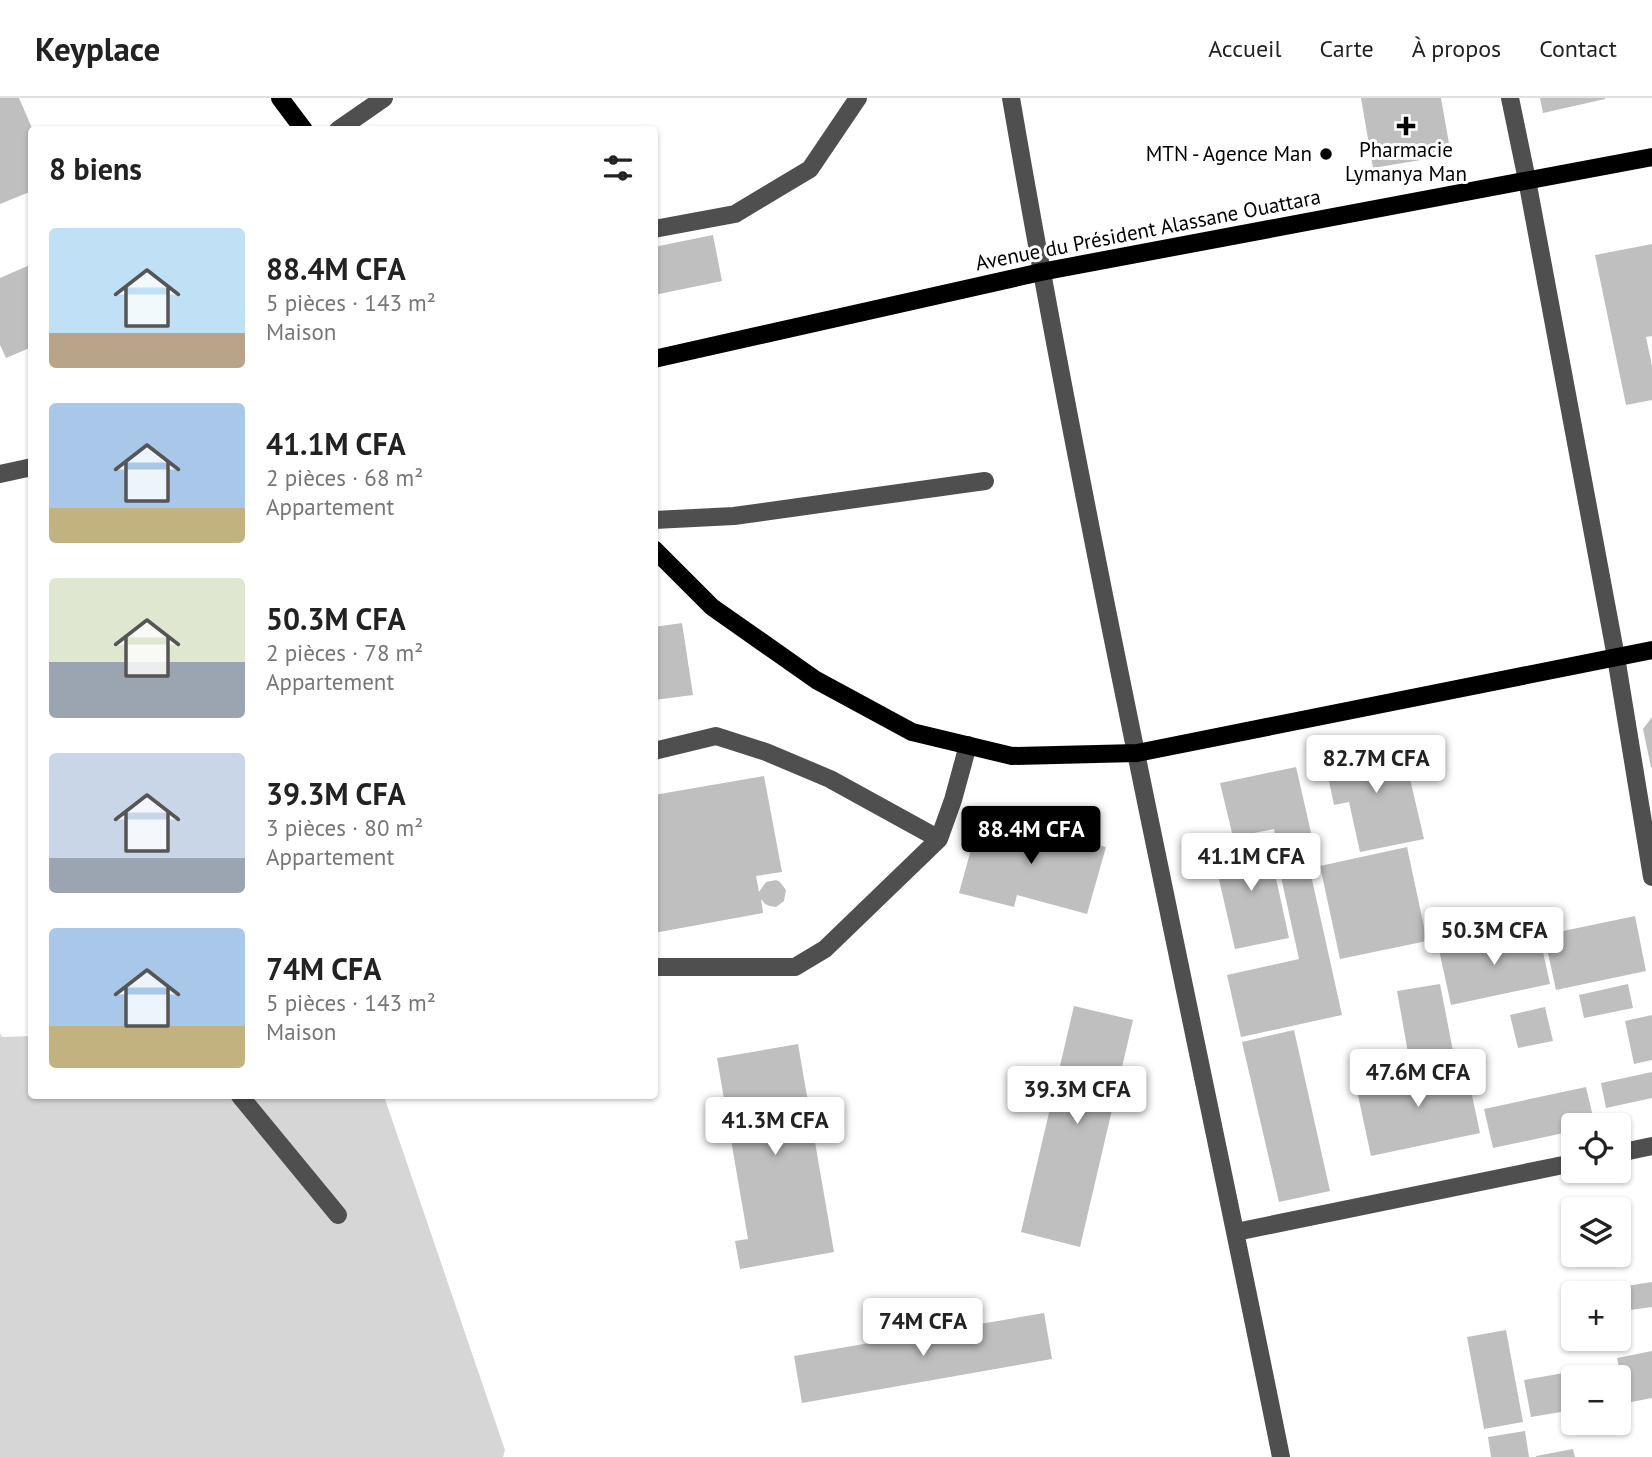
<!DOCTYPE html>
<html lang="fr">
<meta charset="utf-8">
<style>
:root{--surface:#fff;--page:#f2f2f2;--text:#222;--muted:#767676;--line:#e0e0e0;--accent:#000}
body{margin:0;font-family:"PT Sans",sans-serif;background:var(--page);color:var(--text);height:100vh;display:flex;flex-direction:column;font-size:26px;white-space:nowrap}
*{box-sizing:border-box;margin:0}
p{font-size:23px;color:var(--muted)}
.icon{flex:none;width:38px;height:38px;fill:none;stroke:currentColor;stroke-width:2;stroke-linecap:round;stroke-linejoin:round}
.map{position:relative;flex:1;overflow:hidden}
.sheet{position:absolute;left:28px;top:28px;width:630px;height:973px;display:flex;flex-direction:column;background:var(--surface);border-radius:7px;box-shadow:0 2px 5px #0004}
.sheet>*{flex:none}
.fabs{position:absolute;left:1561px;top:1015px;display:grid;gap:14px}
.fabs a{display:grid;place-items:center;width:70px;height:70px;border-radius:7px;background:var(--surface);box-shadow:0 2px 5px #0004;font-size:35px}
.price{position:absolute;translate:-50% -60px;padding:0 16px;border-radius:7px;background:#fff;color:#222;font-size:23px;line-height:46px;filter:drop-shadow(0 2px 4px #0008)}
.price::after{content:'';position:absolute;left:50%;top:42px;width:21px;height:16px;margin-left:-10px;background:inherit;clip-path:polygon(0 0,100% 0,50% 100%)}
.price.on{background:var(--accent);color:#fff}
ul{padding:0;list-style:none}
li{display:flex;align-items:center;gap:21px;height:175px;padding:0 21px}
li span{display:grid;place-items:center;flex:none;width:196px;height:140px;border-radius:7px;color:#555}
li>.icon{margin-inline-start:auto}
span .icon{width:84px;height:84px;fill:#fffc;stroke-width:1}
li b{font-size:30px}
h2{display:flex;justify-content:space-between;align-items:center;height:84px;padding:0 21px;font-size:30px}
header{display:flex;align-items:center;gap:42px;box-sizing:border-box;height:98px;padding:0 35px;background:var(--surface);border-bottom:2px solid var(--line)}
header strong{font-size:33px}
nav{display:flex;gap:38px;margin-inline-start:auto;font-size:24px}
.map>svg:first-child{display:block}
</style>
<header>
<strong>Keyplace</strong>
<nav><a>Accueil</a><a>Carte</a><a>À propos</a><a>Contact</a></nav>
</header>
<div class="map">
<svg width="1652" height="1359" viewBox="0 0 1652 1359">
<rect width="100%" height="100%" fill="#fff"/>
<!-- green -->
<path fill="#d6d6d6" d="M 0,935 L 2,939 L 31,938 L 32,998 L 384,998 L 505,1352 L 503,1359 L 0,1359 Z"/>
<!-- building -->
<path fill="#bfbfbf" d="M 0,0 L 19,0 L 32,30 L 32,93 L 0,106 Z
M 1361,0 L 1441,0 L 1451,57 L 1373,70 Z
M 1540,0 L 1605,0 L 1605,1 L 1543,15 Z
M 713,137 L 722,183 L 654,197 L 654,149 Z
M 1652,146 L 1652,238 L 1646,239 L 1652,268 L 1652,302 L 1626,307 L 1595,157 Z
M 32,166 L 32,249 L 6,260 L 0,247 L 0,180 Z
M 682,525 L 693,597 L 654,602 L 654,529 Z
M 1652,619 L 1652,669 L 1651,669 L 1643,631 Z
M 1401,642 L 1424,741 L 1360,754 L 1349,704 L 1334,707 L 1324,659 Z
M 1296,669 L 1312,739 L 1277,747 L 1274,731 L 1233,739 L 1220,685 Z
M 764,678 L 782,774 L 756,778 L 759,794 L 766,784 L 776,782 L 780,784 L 786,792 L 784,803 L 776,809 L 770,808 L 765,806 L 761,801 L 763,815 L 654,835 L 654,697 Z
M 981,715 L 1106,749 L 1087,816 L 1017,797 L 1014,809 L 959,795 Z
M 1267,739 L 1289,840 L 1235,851 L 1212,751 Z
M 1407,749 L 1427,843 L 1340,861 L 1320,768 Z
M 1305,750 L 1342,917 L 1241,939 L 1227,877 L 1299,861 L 1276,756 Z
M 1635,818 L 1646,873 L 1556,892 L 1544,837 Z
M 1538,831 L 1550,886 L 1451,907 L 1439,852 Z
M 1440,886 L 1454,958 L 1410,966 L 1397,893 Z
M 1628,886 L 1633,910 L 1584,920 L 1579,897 Z
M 1074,908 L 1133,922 L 1080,1149 L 1021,1134 Z
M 1545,909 L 1553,943 L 1518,950 L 1510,917 Z
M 1652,917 L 1652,962 L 1634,966 L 1625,923 Z
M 1294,932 L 1330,1093 L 1279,1104 L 1242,944 Z
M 798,946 L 834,1154 L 740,1171 L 735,1143 L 748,1141 L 717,960 Z
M 1465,964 L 1480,1035 L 1371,1058 L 1356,988 Z
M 1652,974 L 1652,1000 L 1606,1010 L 1601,985 Z
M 1586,989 L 1595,1027 L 1573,1027 L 1573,1033 L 1493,1050 L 1484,1011 Z
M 1652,1184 L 1652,1209 L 1630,1212 L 1626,1188 Z
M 1044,1215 L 1052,1261 L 802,1305 L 794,1258 Z
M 1506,1232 L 1523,1324 L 1484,1331 L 1467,1239 Z
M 1652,1253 L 1652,1300 L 1626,1305 L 1617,1260 Z
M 1603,1268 L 1605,1279 L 1573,1279 L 1573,1312 L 1531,1319 L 1524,1282 Z
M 1525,1333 L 1529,1359 L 1491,1359 L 1488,1339 Z
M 1573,1351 L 1575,1359 L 1536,1359 L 1536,1358 Z"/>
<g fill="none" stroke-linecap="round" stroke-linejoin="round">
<!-- minor -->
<path stroke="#4f4f4f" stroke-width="18" d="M 1011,0 C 1089,455 1190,906 1281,1359
M 1510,0 L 1527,82 L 1616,559 L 1652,779
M 338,32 L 384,0
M 654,131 L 735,116 L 810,71 L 858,0
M 0,376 L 32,369
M 654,422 L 734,418 L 985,383
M 654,653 L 716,638 L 766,654 L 830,681 L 939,741
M 654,869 L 795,869 L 825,851 L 939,741 L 953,702 L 968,647
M 240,998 L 338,1117
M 1619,1055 L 1652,1048
M 1236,1134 L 1573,1065"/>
<!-- major -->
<path stroke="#000" stroke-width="18" d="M 280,0 L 304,32
M 654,261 L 1041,174 L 1652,59
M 654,451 L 712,509 L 816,582 L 912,634 L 1012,658 L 1137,655 L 1652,552"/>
</g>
<!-- markers -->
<g fill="#000" stroke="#fff" stroke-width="2.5">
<path d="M1402.5 17.5h7v7h7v7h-7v7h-7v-7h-7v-7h7z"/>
<circle cx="1326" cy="56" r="7"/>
</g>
<g text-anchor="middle" stroke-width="6" stroke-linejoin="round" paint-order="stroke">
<!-- poi labels -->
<g font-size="21" fill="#000" stroke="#fff">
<text x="1406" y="59">Pharmacie<tspan x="1406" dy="24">Lymanya Man</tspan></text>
<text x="1312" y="63" text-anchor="end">MTN - Agence Man</text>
</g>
<!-- street labels -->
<g font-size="21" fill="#000" stroke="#fff">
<text transform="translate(1148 132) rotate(-11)" y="7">Avenue du Président Alassane Ouattara</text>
</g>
</g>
</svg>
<div class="fabs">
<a><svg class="icon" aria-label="locate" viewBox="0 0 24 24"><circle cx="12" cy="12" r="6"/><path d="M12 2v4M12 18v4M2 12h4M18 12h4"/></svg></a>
<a><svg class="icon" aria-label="layers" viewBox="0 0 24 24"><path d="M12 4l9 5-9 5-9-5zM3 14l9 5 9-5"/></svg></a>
<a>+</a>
<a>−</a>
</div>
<b class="price" style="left:1376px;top:697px">82.7M CFA</b>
<b class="price on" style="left:1031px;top:768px">88.4M CFA</b>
<b class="price" style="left:1251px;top:795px">41.1M CFA</b>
<b class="price" style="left:1494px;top:869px">50.3M CFA</b>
<b class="price" style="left:1418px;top:1011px">47.6M CFA</b>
<b class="price" style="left:1077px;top:1028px">39.3M CFA</b>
<b class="price" style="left:775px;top:1059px">41.3M CFA</b>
<b class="price" style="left:923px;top:1260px">74M CFA</b>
<section class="sheet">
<h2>8 biens<svg class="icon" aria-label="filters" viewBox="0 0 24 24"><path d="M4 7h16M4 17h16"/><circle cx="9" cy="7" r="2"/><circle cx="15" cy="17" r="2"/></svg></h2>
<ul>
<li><span style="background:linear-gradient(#bfe0f5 75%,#b9a48a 0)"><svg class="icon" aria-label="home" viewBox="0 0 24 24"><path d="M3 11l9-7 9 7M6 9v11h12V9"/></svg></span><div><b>88.4M CFA</b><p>5 pièces · 143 m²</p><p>Maison</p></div></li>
<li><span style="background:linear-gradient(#a9c7e8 75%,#c2b280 0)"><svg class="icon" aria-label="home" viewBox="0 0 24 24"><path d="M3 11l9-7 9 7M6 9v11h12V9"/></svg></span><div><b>41.1M CFA</b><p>2 pièces · 68 m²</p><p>Appartement</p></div></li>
<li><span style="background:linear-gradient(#dfe7d0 60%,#9aa5b1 0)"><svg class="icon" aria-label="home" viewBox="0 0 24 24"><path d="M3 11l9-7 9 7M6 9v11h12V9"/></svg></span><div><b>50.3M CFA</b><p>2 pièces · 78 m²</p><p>Appartement</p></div></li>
<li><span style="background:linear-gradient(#c9d6e8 75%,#9aa5b1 0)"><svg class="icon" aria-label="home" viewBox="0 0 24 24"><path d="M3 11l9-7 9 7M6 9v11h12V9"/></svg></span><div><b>39.3M CFA</b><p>3 pièces · 80 m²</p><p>Appartement</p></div></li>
<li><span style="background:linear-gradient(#a9c7e8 70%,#c2b280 0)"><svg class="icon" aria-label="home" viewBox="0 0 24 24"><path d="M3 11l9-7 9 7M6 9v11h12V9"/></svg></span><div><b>74M CFA</b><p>5 pièces · 143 m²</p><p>Maison</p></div></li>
</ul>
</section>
</div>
